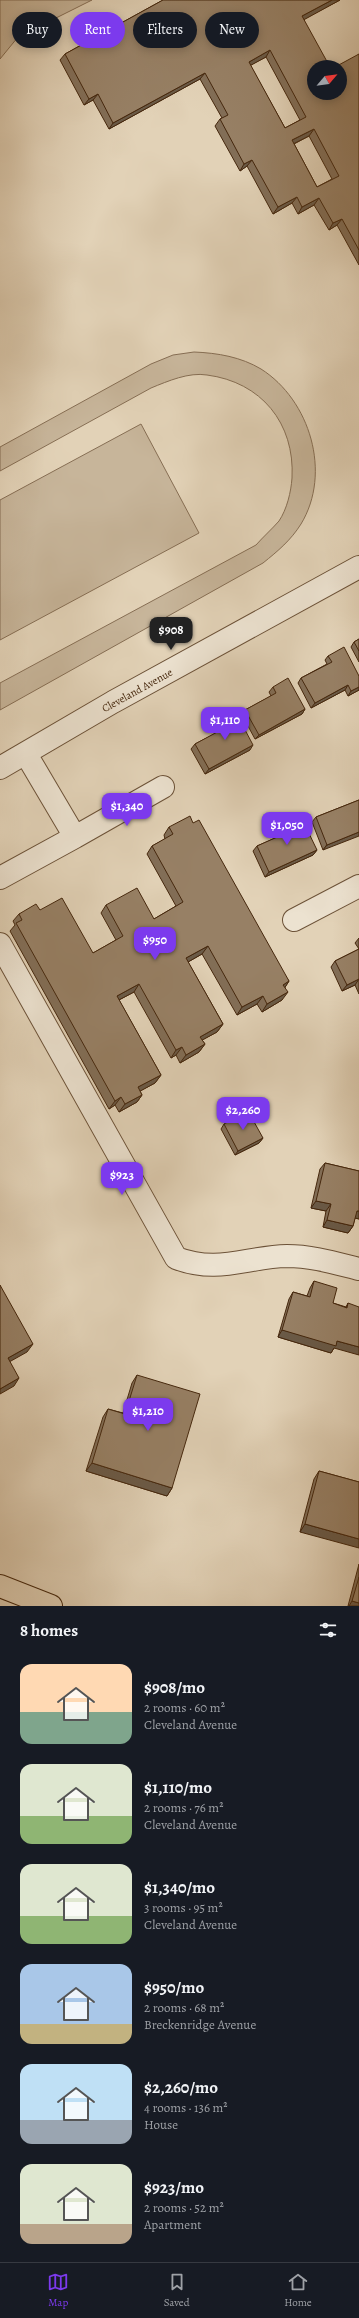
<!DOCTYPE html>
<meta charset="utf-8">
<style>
:root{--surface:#171b24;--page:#242831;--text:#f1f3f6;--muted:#9ea1a6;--line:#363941;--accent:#7c3aed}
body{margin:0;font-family:Alegreya,serif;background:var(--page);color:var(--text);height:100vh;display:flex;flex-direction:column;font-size:15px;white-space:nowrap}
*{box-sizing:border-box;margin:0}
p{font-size:13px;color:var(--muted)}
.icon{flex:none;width:22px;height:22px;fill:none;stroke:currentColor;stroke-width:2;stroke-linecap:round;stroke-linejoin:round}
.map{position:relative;height:1606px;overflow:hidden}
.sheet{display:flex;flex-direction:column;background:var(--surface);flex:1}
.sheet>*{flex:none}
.top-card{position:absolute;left:12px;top:12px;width:335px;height:36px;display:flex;gap:8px}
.needle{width:26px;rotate:61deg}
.fabs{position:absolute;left:307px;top:60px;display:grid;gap:8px}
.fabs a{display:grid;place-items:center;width:40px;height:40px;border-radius:50%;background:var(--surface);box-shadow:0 2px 10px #0003;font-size:20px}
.price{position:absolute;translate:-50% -34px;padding:0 9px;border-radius:8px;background:var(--accent);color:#fff;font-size:13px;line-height:26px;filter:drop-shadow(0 1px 2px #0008)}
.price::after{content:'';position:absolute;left:50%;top:24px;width:12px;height:9px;margin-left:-6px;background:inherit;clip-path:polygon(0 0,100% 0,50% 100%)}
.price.selected{background:#222;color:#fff}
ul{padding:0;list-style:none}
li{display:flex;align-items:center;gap:12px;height:100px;padding:0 20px}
li span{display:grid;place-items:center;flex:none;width:112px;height:80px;border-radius:12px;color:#555}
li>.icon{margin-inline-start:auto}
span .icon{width:48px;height:48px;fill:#fffc;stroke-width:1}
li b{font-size:17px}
h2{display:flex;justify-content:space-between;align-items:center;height:48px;padding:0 20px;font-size:17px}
.chip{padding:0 14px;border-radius:18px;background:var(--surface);box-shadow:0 2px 10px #0003;font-size:14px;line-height:36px}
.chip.selected{background:var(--accent);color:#fff}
.menu{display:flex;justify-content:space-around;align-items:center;height:56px;border-top:1px solid var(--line);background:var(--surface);font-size:11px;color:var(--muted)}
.menu a{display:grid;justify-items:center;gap:2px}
.menu .selected{color:var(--accent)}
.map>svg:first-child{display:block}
</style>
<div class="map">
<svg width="359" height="1606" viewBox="0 0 359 1606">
<rect width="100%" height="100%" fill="#e2d2b7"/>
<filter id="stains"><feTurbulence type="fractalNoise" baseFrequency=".005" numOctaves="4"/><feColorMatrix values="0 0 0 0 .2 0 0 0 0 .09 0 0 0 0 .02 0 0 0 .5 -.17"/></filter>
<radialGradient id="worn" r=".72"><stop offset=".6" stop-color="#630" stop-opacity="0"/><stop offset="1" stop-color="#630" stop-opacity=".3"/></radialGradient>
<!-- green -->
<path fill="#c7b59a" stroke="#866e54" d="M 0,0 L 92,0 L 18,37 L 0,59 Z
M 194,352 C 218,353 241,357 261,369 C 310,400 332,473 301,524 C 291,540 278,551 263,563 L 0,710 L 0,683 L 256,545 C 263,537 272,529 279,521 C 287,509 291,492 292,478 C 295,423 261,382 207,375 C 189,372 168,381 151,388 L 0,471 L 0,447 L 151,364 L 173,355 Z
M 141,424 L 199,533 L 0,640 L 0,500 Z"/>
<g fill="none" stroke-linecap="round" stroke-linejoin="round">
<defs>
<path id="minor" d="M 0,768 L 113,702 L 359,567
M 75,837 L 163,787
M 0,878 L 75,837 L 26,754
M 294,920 L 359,886
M 0,944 L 176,1258 C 218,1274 246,1257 287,1256 C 312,1256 335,1263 359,1269"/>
<path id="major" d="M 0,1586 L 51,1606"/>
</defs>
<!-- minor casing -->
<use href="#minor" stroke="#6c5238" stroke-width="24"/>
<!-- major casing -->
<use href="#major" stroke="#45270d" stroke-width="24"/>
<!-- minor -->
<use href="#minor" stroke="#ece2d0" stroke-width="22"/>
<!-- major -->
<use href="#major" stroke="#e2d2b7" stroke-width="22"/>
</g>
<!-- wall -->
<path fill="#826e57" stroke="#45270d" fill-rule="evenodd" d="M 163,0 L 340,0 L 304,19 L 314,93 L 359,54 L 359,265 L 337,225 L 329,230 L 314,205 L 298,214 L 292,203 L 273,214 L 247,166 L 240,171 L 215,126 L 220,119 L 222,118 L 200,79 L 109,129 L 93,100 L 84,105 L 60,60 L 65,54 ZM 266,57 L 300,120 L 285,128 L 250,65 ZM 309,136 L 332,179 L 317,187 L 294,144 Z
M 359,639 L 359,662 L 351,647 L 354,642 Z
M 328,656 L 359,676 L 359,690 L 348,696 L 345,690 L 311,708 L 298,683 L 301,678 L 327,664 L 325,660 Z
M 273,687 L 305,709 L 302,714 L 255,739 L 242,715 L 245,710 L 271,696 L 269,692 Z
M 215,720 L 250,750 L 205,774 L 191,749 L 195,744 L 216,733 L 212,725 Z
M 359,800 L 323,850 L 312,822 L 316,817 Z
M 169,827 L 289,981 L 285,987 L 282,1000 L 262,1012 L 257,1004 L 237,1015 L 202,954 L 188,962 L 223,1024 L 217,1032 L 202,1040 L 205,1044 L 199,1052 L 180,1063 L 176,1055 L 171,1058 L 134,992 L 119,1000 L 161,1075 L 155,1083 L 140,1091 L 142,1095 L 137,1102 L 119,1112 L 115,1105 L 109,1109 L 10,931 L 15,925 L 13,921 L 19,914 L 40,910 L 93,953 L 116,940 L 101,913 L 106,905 L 154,919 L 176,906 L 147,854 L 152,846 L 165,839 L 164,835 Z
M 282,829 L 317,850 L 313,855 L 265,877 L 253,851 L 257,846 L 280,836 L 278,834 Z
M 359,938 L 359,994 L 355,985 L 342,991 L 331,967 L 335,961 L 359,949 L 355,943 Z
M 224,1124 L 263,1138 L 259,1143 L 235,1155 L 221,1129 Z
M 325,1163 L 359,1171 L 359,1219 L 355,1218 L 353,1226 L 348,1233 L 323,1227 L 326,1211 L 311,1208 L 320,1169 Z
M 314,1281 L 333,1303 L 346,1307 L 348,1303 L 334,1348 L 331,1353 L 278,1337 L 289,1299 L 293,1292 L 307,1296 L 310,1288 Z
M 137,1375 L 172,1488 L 167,1496 L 86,1471 L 103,1417 L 108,1409 L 123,1413 L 132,1383 Z
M 319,1471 L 359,1482 L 300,1532 L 314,1479 Z
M 359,1564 L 359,1606 L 348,1606 Z"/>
<!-- shaded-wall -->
<path fill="#6a5a47" stroke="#45270d" d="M 332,0 L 340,0 L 298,23 L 302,16 Z
M 270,50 L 266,57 L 244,69 L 249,62 Z
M 205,73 L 200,79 L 109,129 L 113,123 Z
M 98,94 L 93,100 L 84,105 L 89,99 Z
M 314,129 L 309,136 L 287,147 L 292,140 Z
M 252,160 L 247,166 L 240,171 L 244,164 Z
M 297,197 L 292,203 L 273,214 L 278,207 Z
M 319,198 L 314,205 L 298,214 L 302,207 Z
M 342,219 L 337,225 L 329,230 L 333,223 Z
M 348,685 L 345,690 L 311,708 L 315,703 Z
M 359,687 L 359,690 L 348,696 L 351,691 Z
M 305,709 L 302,714 L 255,739 L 259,735 Z
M 253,745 L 250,750 L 205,774 L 209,769 Z
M 359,832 L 359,836 L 323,850 L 327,845 Z
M 317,850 L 313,855 L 265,877 L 269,872 Z
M 208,946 L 202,954 L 181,966 L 186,958 Z
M 359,979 L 355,985 L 342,991 L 347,985 Z
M 289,981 L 284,989 L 283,985 Z
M 139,984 L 134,992 L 111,1004 L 117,996 Z
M 288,992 L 282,1000 L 262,1012 L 267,1004 Z
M 263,996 L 257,1004 L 237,1015 L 242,1007 Z
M 223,1024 L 217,1032 L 195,1044 L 200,1037 Z
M 205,1044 L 199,1052 L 180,1063 L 186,1055 Z
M 182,1047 L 176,1055 L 171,1058 L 176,1050 Z
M 161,1075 L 155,1083 L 133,1095 L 138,1087 Z
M 142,1095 L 137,1102 L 119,1112 L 125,1104 Z
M 121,1097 L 115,1105 L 109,1109 L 115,1101 Z
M 263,1138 L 259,1143 L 235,1155 L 238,1151 Z
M 316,1201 L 331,1204 L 326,1211 L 311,1208 Z
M 357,1211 L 359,1211 L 359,1219 L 352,1217 Z
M 327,1220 L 353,1226 L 348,1233 L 323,1227 Z
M 282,1330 L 337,1341 L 359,1347 L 359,1355 L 334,1348 L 331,1353 L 278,1337 Z
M 33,1344 L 27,1352 L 2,1366 L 8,1358 Z
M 19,1378 L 14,1386 L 0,1394 L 0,1389 Z
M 92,1463 L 172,1488 L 167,1496 L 86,1471 Z
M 305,1524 L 359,1539 L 359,1548 L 300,1532 Z
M 352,1601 L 359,1603 L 359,1606 L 349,1606 Z"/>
<!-- building -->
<path fill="#978065" stroke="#45270d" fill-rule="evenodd" d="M 163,0 L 332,0 L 302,16 L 330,67 L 314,67 L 314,93 L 340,93 L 340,67 L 335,67 L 359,54 L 359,250 L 342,219 L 333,223 L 319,198 L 302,207 L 297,197 L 278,207 L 252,160 L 244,164 L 220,119 L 228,115 L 205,73 L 113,123 L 98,94 L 89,99 L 65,54 ZM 270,50 L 306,117 L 285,128 L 249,62 ZM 314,129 L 339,176 L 317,187 L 292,140 Z
M 359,639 L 359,651 L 354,642 Z
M 344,647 L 359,676 L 359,687 L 351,691 L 348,685 L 315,703 L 301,678 L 332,662 L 328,656 Z
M 288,678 L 305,709 L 259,735 L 245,710 L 276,693 L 273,687 Z
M 234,709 L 253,745 L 209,769 L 195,744 L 221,730 L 215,720 Z
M 359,800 L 359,832 L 327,845 L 316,817 Z
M 190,816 L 193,823 L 199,820 L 289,981 L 283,985 L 288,992 L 267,1004 L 263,996 L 242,1007 L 208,946 L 186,958 L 223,1024 L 200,1037 L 205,1044 L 186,1055 L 182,1047 L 176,1050 L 139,984 L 117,996 L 161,1075 L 138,1087 L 142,1095 L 125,1104 L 121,1097 L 115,1101 L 16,923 L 22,920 L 19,914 L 36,904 L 40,910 L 62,898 L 93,953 L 123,936 L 106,905 L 137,888 L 154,919 L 183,902 L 152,846 L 173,834 L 169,827 Z
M 302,819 L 317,850 L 269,872 L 257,846 L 284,834 L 282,829 Z
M 359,949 L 359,979 L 347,985 L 335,961 Z
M 248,1111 L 263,1138 L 238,1151 L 224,1124 Z
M 325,1163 L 359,1171 L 359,1211 L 357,1211 L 353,1226 L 327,1220 L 331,1204 L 316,1201 Z
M 314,1281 L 337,1288 L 333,1303 L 347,1308 L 348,1303 L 359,1307 L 359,1347 L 337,1341 L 336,1346 L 282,1330 L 293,1292 L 310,1297 Z
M 0,1285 L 33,1344 L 8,1358 L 19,1378 L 0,1389 Z
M 137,1375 L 200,1394 L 172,1488 L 92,1463 L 108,1409 L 125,1414 Z
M 319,1471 L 359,1482 L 359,1539 L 305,1524 Z
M 359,1577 L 359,1603 L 352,1601 Z"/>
<g text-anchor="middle" stroke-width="3" stroke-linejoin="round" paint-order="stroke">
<!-- street labels -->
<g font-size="11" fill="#45270d" stroke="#ece2d0">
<text transform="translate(137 690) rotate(-29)" y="4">Cleveland Avenue</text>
</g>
</g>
<rect width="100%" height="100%" filter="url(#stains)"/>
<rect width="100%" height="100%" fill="url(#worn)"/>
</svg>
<div class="fabs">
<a><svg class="needle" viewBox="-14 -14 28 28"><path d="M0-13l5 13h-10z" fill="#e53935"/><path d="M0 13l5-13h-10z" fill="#9ea1a6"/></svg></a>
</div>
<b class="price selected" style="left:171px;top:651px">$908</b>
<b class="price" style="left:225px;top:741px">$1,110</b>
<b class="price" style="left:127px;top:827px">$1,340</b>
<b class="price" style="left:287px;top:846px">$1,050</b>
<b class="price" style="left:155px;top:961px">$950</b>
<b class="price" style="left:243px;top:1131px">$2,260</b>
<b class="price" style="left:122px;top:1196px">$923</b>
<b class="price" style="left:148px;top:1432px">$1,210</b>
<div class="top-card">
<a class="chip">Buy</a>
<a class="chip selected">Rent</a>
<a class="chip">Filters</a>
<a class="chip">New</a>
</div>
</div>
<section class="sheet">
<h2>8 homes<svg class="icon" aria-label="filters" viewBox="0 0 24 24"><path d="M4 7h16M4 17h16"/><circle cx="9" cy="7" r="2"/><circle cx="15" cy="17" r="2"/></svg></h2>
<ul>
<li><span style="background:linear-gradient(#ffd9b3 60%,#7fa58c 0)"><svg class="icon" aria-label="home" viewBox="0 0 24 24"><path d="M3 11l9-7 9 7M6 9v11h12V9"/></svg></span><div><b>$908/mo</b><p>2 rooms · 60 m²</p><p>Cleveland Avenue</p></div></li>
<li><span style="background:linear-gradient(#dfe7d0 65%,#8fb573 0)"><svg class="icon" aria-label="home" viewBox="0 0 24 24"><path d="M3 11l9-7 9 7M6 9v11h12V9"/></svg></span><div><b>$1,110/mo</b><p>2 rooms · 76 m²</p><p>Cleveland Avenue</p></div></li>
<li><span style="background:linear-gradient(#dfe7d0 65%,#8fb573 0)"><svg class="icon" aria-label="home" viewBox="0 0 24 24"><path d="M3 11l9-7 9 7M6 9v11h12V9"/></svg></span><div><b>$1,340/mo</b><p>3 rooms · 95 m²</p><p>Cleveland Avenue</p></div></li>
<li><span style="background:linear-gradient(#a9c7e8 75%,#c2b280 0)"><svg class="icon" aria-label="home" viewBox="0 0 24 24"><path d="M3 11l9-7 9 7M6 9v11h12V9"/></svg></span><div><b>$950/mo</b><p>2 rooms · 68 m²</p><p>Breckenridge Avenue</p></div></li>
<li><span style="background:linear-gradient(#bfe0f5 70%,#9aa5b1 0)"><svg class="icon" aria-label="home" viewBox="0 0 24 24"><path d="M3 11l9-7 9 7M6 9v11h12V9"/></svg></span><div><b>$2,260/mo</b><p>4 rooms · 136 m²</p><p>House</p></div></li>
<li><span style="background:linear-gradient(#dfe7d0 75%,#b9a48a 0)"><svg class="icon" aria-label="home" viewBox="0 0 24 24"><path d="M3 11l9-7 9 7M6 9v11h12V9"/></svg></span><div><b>$923/mo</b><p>2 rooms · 52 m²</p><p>Apartment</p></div></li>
</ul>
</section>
<nav class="menu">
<a class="selected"><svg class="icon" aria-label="map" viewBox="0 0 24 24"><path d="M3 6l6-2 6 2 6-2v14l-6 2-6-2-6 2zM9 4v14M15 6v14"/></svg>Map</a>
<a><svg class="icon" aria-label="saved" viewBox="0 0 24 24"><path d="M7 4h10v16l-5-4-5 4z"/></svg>Saved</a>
<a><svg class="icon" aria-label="home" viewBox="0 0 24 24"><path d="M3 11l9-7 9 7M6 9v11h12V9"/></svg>Home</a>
</nav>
